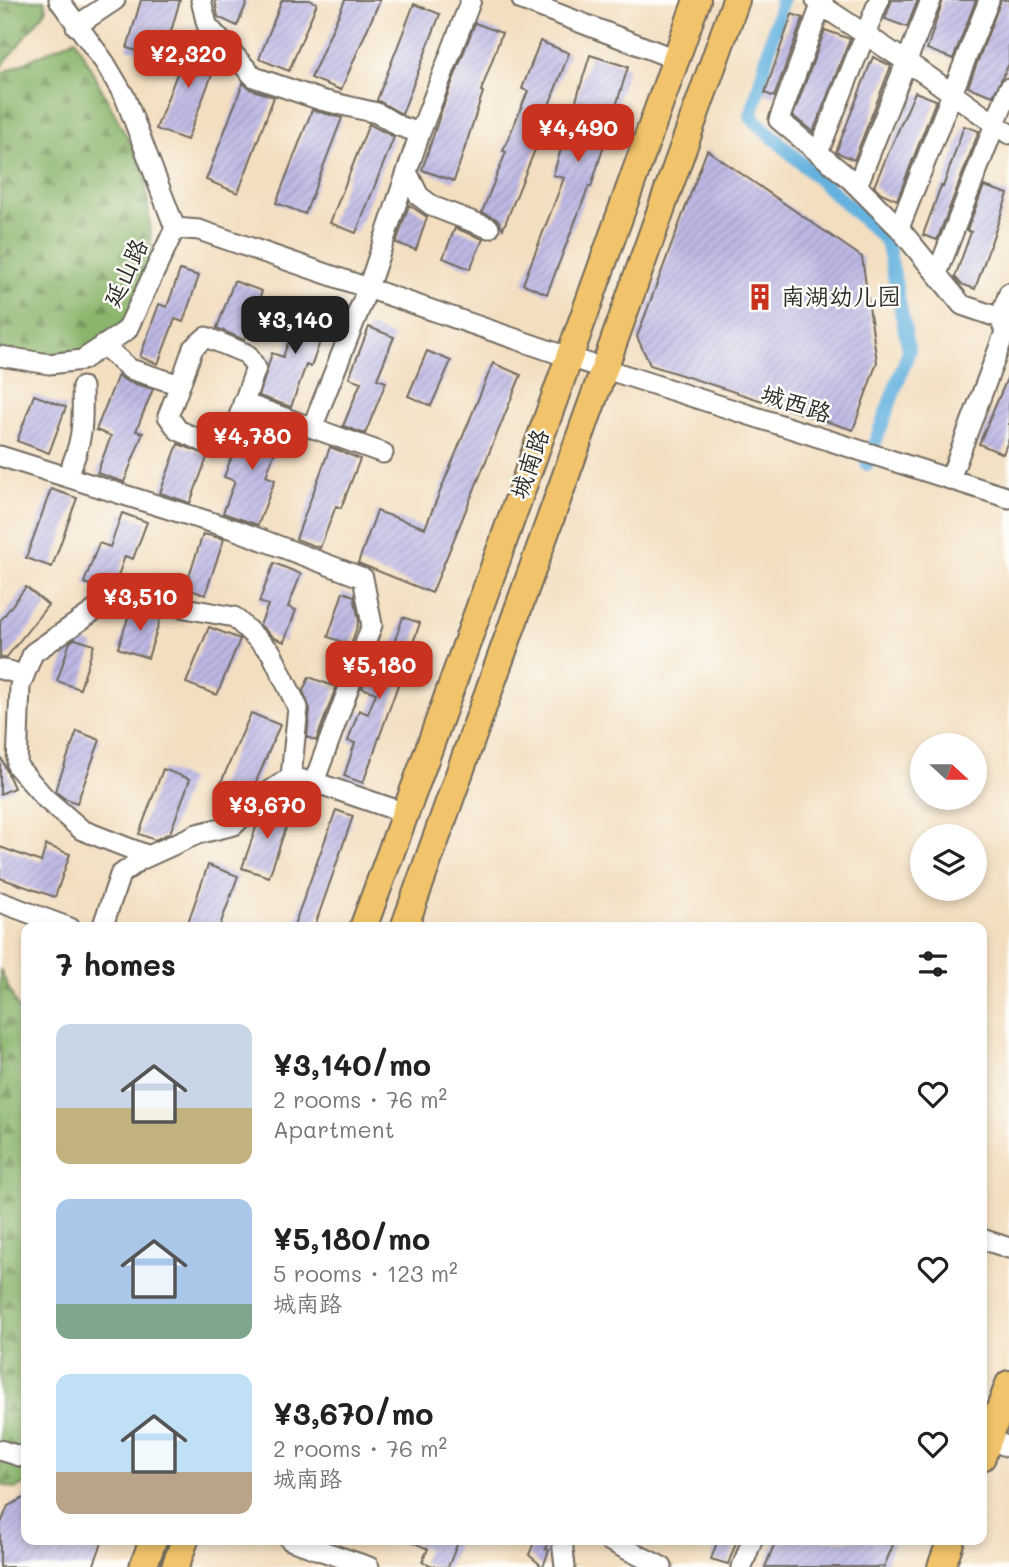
<!DOCTYPE html>
<meta charset="utf-8">
<style>
:root{--surface:#fff;--page:#f6f6f6;--text:#222;--muted:#767676;--accent:#c8321e}
body{margin:0;font-family:Mali,"LXGW WenKai TC",sans-serif;background:var(--page);color:var(--text);height:100vh;display:flex;flex-direction:column;font-size:26px;white-space:nowrap}
*{box-sizing:border-box;margin:0}
p{font-size:23px;color:var(--muted)}
.icon{flex:none;width:38px;height:38px;fill:none;stroke:currentColor;stroke-width:2;stroke-linecap:round;stroke-linejoin:round}
.map{position:relative;flex:1;overflow:hidden}
.panel{position:absolute;left:21px;top:922px;width:966px;height:623px;display:flex;flex-direction:column;background:var(--surface);border-radius:14px;box-shadow:0 4px 10px #0003}
.panel>*{flex:none}
.needle{width:46px;rotate:111deg}
.controls{position:absolute;left:910px;top:733px;display:grid;gap:14px}
.controls a{display:grid;place-items:center;width:77px;height:77px;border-radius:50%;background:var(--surface);box-shadow:0 4px 10px #0003;font-size:35px}
.price{position:absolute;translate:-50% -60px;padding:0 16px;border-radius:14px;background:var(--accent);color:#fff;font-size:23px;line-height:46px;filter:drop-shadow(0 2px 4px #0008)}
.price::after{content:'';position:absolute;left:50%;top:42px;width:21px;height:16px;margin-left:-10px;background:inherit;clip-path:polygon(0 0,100% 0,50% 100%)}
.price.on{background:#222;color:#fff}
ul{padding:0;list-style:none}
li{display:flex;align-items:center;gap:21px;height:175px;padding:0 35px}
li span{display:grid;place-items:center;flex:none;width:196px;height:140px;border-radius:14px;color:#555}
li>.icon{margin-inline-start:auto}
span .icon{width:84px;height:84px;fill:#fffc;stroke-width:1}
li b{font-size:30px}
h2{display:flex;justify-content:space-between;align-items:center;height:84px;padding:0 35px;font-size:30px}
.map>svg:first-child{display:block}
</style>
<div class="map">
<svg width="1009" height="1567" viewBox="0 0 1009 1567">
<defs>
<pattern id="forest-firs" width="22" height="20" patternUnits="userSpaceOnUse" patternTransform="scale(1.75)"><rect width="22" height="20" fill="#8bb56c"/><path d="M5 1l3.5 6h-7zM16 11l3.5 6h-7z" fill="#729359"/></pattern>
<pattern id="building-hatch" width="6" height="6" patternUnits="userSpaceOnUse" patternTransform="scale(1.75)"><rect width="6" height="6" fill="#bdb8e4"/><path d="M-1 1l2-2M0 6l6-6M5 7l2-2" fill="none" stroke="#a39ec4"/></pattern>
</defs>
<rect width="100%" height="100%" fill="#fdfcf7"/>
<filter id="ink" filterUnits="userSpaceOnUse"><feTurbulence type="fractalNoise" baseFrequency=".0143" numOctaves="2"/><feDisplacementMap in="SourceGraphic" scale="14" xChannelSelector="R" yChannelSelector="G"/><feConvolveMatrix kernelMatrix="1 2 1 2 8 2 1 2 1" color-interpolation-filters="sRGB"/></filter>
<filter id="wash" filterUnits="userSpaceOnUse"><feTurbulence type="fractalNoise" baseFrequency=".00686" numOctaves="4" result="noise"/><feDisplacementMap in="SourceGraphic" scale="28" xChannelSelector="R" yChannelSelector="G"/><feGaussianBlur stdDeviation="1.57" result="paint"/><feColorMatrix in="noise" values="0 0 0 0 0 0 0 0 0 0 0 0 0 0 0 0 0 1.4 0 .05"/><feComposite in="paint" operator="in"/></filter>
<g filter="url(#wash)">
<rect width="100%" height="100%" fill="#f3dec0"/>
<!-- forest -->
<path fill="url(#forest-firs)" stroke="#5b704c" stroke-width="2" d="M 0,0 L 44,0 L 47,9 L 0,68 Z
M 75,39 L 145,171 L 154,273 L 122,335 L 93,352 L 27,355 L 0,349 L 0,74 Z
M 0,969 L 26,1026 L 26,1484 L 15,1489 L 0,1484 Z"/>
<g fill="none" stroke-linecap="round" stroke-linejoin="round">
<!-- canal -->
<path stroke="#65b2df" stroke-width="14" d="M 782,0 L 751,117 L 887,241 L 909,351 L 867,464"/>
</g>
<g id="blocks">
<!-- building -->
<path fill="url(#building-hatch)" d="M 141,0 L 180,0 L 163,59 L 127,48 Z
M 215,0 L 248,0 L 237,26 L 218,17 Z
M 282,0 L 309,0 L 317,3 L 289,71 L 259,59 Z
M 345,0 L 380,0 L 341,90 L 311,78 Z
M 892,0 L 918,0 L 907,27 L 885,19 Z
M 943,0 L 976,0 L 953,59 L 927,49 Z
M 1001,0 L 1009,0 L 1009,64 L 993,96 L 968,87 Z
M 414,4 L 440,14 L 402,114 L 377,100 Z
M 792,14 L 803,18 L 774,97 L 765,93 Z
M 475,23 L 502,33 L 481,91 L 483,92 L 454,181 L 422,170 L 442,109 Z
M 825,30 L 850,39 L 813,132 L 793,116 Z
M 190,39 L 210,46 L 219,56 L 187,140 L 156,129 Z
M 540,41 L 569,53 L 546,113 L 549,115 L 503,229 L 498,220 L 482,212 L 506,152 L 503,151 L 528,91 L 522,89 Z
M 590,55 L 628,67 L 591,187 L 589,186 L 547,294 L 523,284 L 564,178 L 553,175 Z
M 873,57 L 891,66 L 854,160 L 836,152 Z
M 243,83 L 250,89 L 274,97 L 238,193 L 206,180 Z
M 915,92 L 936,100 L 897,200 L 881,193 L 874,186 Z
M 312,110 L 342,118 L 305,214 L 276,203 Z
M 369,124 L 394,137 L 356,233 L 330,223 Z
M 964,126 L 979,131 L 937,240 L 923,235 L 941,186 L 943,187 Z
M 707,150 L 862,257 L 877,362 L 853,430 L 650,365 L 637,337 Z
M 984,186 L 1008,194 L 975,289 L 961,284 L 955,277 L 971,232 L 967,230 Z
M 409,205 L 427,217 L 416,250 L 396,243 Z
M 455,228 L 483,239 L 470,269 L 443,258 Z
M 180,270 L 199,276 L 183,322 L 175,319 L 158,364 L 140,357 L 159,304 L 167,307 Z
M 234,281 L 262,291 L 244,340 L 217,328 Z
M 303,301 L 327,310 L 330,314 L 311,367 L 306,365 L 291,407 L 259,396 L 272,353 L 283,357 Z
M 369,327 L 394,337 L 377,379 L 386,382 L 365,434 L 343,426 L 361,382 L 349,378 Z
M 427,351 L 451,361 L 431,406 L 408,396 Z
M 493,363 L 521,375 L 432,593 L 358,563 L 377,511 L 425,528 Z
M 1009,374 L 1009,438 L 1003,454 L 979,444 Z
M 118,375 L 126,381 L 153,389 L 136,431 L 143,433 L 124,482 L 97,473 L 111,436 L 96,430 Z
M 34,395 L 66,407 L 49,453 L 17,441 Z
M 251,419 L 283,430 L 266,476 L 275,480 L 258,525 L 223,513 L 235,481 L 224,477 L 236,445 L 244,438 Z
M 178,444 L 208,455 L 190,503 L 160,493 Z
M 330,447 L 360,459 L 341,508 L 336,506 L 320,548 L 296,539 Z
M 51,489 L 77,498 L 52,567 L 26,558 Z
M 122,513 L 147,522 L 133,559 L 125,556 L 113,590 L 107,591 L 84,583 L 99,543 L 110,547 Z
M 203,534 L 224,539 L 205,595 L 185,588 Z
M 274,563 L 301,574 L 288,607 L 296,610 L 284,642 L 274,638 L 260,625 L 268,605 L 259,602 Z
M 26,587 L 48,605 L 6,658 L 0,657 L 0,621 Z
M 343,592 L 354,596 L 359,621 L 351,645 L 328,637 Z
M 136,611 L 161,616 L 148,658 L 118,648 L 130,612 Z
M 403,617 L 420,623 L 363,783 L 344,776 L 355,743 L 348,741 L 359,710 L 368,714 L 376,693 L 362,688 L 373,658 L 387,663 Z
M 209,627 L 240,639 L 217,695 L 186,683 Z
M 75,639 L 94,645 L 80,689 L 57,681 L 70,642 Z
M 309,677 L 336,687 L 316,741 L 307,737 L 310,709 L 303,691 Z
M 251,713 L 280,725 L 253,789 L 238,803 L 216,794 Z
M 77,731 L 100,740 L 77,803 L 64,798 L 55,791 Z
M 0,755 L 14,788 L 0,794 Z
M 163,769 L 190,779 L 170,833 L 155,840 L 139,834 Z
M 271,806 L 291,813 L 269,877 L 242,868 L 260,816 Z
M 336,810 L 353,816 L 327,891 L 314,928 L 293,928 Z
M 46,845 L 70,854 L 55,897 L 0,878 L 0,847 L 41,862 Z
M 208,865 L 238,876 L 219,928 L 186,928 Z
M 26,1497 L 26,1540 L 103,1540 L 93,1567 L 0,1567 L 0,1526 L 8,1506 Z
M 408,1540 L 459,1540 L 448,1567 L 436,1567 L 422,1562 L 428,1549 Z
M 535,1540 L 549,1540 L 545,1549 L 549,1550 L 543,1567 L 529,1555 Z
M 718,1540 L 737,1540 L 728,1564 L 711,1559 Z
M 776,1540 L 895,1540 L 884,1567 L 765,1567 Z"/>
</g>
</g>
<g filter="url(#ink)">
<use href="#blocks" fill-opacity="0" stroke="#716a5f" stroke-width="2"/>
<g fill="none" stroke-linecap="round" stroke-linejoin="round">
<defs>
<path id="minor" d="M 59,0 L 105,63 L 125,97 L 175,228
M 201,0 L 207,25 L 254,77 L 321,100 L 377,113 L 399,126 L 420,133 L 369,285 L 312,428
M 522,0 L 675,59
M 816,0 L 821,5 L 779,120 L 851,180 L 899,228 L 962,305 L 1009,321
M 823,0 L 821,5 L 925,74 L 1009,134
M 76,26 L 115,0
M 420,133 L 471,0
M 818,153 L 879,0
M 407,172 L 419,196 L 434,207 L 489,228
M 857,186 L 931,0
M 175,228 L 199,230 L 568,357 L 1009,498
M 899,228 L 989,0
M 937,274 L 1009,88
M 103,345 L 130,369 L 180,385 L 168,416 L 178,430 L 204,442 L 233,433 L 256,368 L 247,354 L 206,337 L 193,348 L 180,385
M 0,356 L 49,364 L 82,360 L 127,330 L 175,228
M 243,403 L 383,453
M 0,456 L 236,530 L 363,578 L 372,625 L 314,782 L 405,813
M 67,477 C 83,441 83,426 82,387
M 950,479 L 1005,332 L 1000,318 L 1009,293
M 0,669 L 24,675
M 149,856 L 82,830 L 45,798 L 17,766 L 20,686 L 33,653 L 104,604 L 136,599 L 234,617 L 271,652 L 298,708 L 291,777
M 0,902 L 70,928
M 102,928 L 120,875 L 140,860 L 197,834 L 234,825 L 264,795 L 291,777 L 303,780
M 982,1239 L 1009,1248
M 988,1439 L 1009,1447
M 0,1450 L 26,1458
M 290,1540 L 369,1567
M 562,1540 L 565,1567
M 608,1540 L 662,1567
M 742,1567 L 752,1540"/>
<path id="major" d="M 363,928 L 430,746 L 697,0
M 404,928 L 736,0
M 982,1457 L 1009,1384
M 143,1567 L 153,1540
M 175,1567 L 185,1540
M 941,1567 L 951,1540"/>
</defs>
<!-- minor casing -->
<use href="#minor" stroke="#716a5f" stroke-width="23"/>
<!-- major casing -->
<use href="#major" stroke="#716a5f" stroke-width="30"/>
<!-- minor -->
<use href="#minor" stroke="#fff" stroke-width="19"/>
<!-- major -->
<use href="#major" stroke="#f1c36a" stroke-width="26"/>
</g>
</g>
<!-- icons -->
<defs>
<symbol id="building-bare" viewBox="-9 -9 18 18"><path d="M-4-6H4V6H1V3H-1V6H-4ZM-2.5-4.3h1.7v1.8h-1.7ZM.8-4.3h1.7v1.8H.8ZM-2.5-1h1.7V.8h-1.7ZM.8-1h1.7V.8H.8Z" fill="#c8321e" stroke="#fdfcf7" stroke-width="2.5" paint-order="stroke"/></symbol>
</defs>
<g fill-rule="evenodd">
<use href="#building-bare" x="741" y="278" width="38" height="38"/>
</g>
<g text-anchor="middle" stroke-width="5" stroke-linejoin="round" paint-order="stroke">
<!-- street labels -->
<g font-size="24" fill="#2b2b2b" stroke="#fdfcf7">
<text transform="translate(126 273) rotate(-65)" y="8">延山路</text>
<text transform="translate(796 404) rotate(18)" y="8">城西路</text>
<text transform="translate(530 464) rotate(-71)" y="8">城南路</text>
</g>
<!-- poi labels -->
<g font-size="24" fill="#2b2b2b" stroke="#fdfcf7" text-anchor="start">
<text x="781" y="305">南湖幼儿园</text>
</g>
</g>
</svg>
<div class="controls">
<a><svg class="needle" viewBox="-14 -14 28 28"><path d="M0-13l5 13h-10z" fill="#e53935"/><path d="M0 13l5-13h-10z" fill="#767676"/></svg></a>
<a><svg class="icon" aria-label="layers" viewBox="0 0 24 24"><path d="M12 4l9 5-9 5-9-5zM3 14l9 5 9-5"/></svg></a>
</div>
<b class="price" style="left:188px;top:90px">¥2,320</b>
<b class="price" style="left:578px;top:164px">¥4,490</b>
<b class="price on" style="left:295px;top:356px">¥3,140</b>
<b class="price" style="left:252px;top:472px">¥4,780</b>
<b class="price" style="left:140px;top:633px">¥3,510</b>
<b class="price" style="left:379px;top:701px">¥5,180</b>
<b class="price" style="left:267px;top:841px">¥3,670</b>
<section class="panel">
<h2>7 homes<svg class="icon" aria-label="filters" viewBox="0 0 24 24"><path d="M4 7h16M4 17h16"/><circle cx="9" cy="7" r="2"/><circle cx="15" cy="17" r="2"/></svg></h2>
<ul>
<li><span style="background:linear-gradient(#c9d6e8 60%,#c2b280 0)"><svg class="icon" aria-label="home" viewBox="0 0 24 24"><path d="M3 11l9-7 9 7M6 9v11h12V9"/></svg></span><div><b>¥3,140/mo</b><p>2 rooms · 76 m²</p><p>Apartment</p></div><svg class="icon" aria-label="heart" viewBox="0 0 24 24"><path d="M12 20l-8-8c-3-5 5-10 8-4 3-6 11-1 8 4z"/></svg></li>
<li><span style="background:linear-gradient(#a9c7e8 75%,#7fa58c 0)"><svg class="icon" aria-label="home" viewBox="0 0 24 24"><path d="M3 11l9-7 9 7M6 9v11h12V9"/></svg></span><div><b>¥5,180/mo</b><p>5 rooms · 123 m²</p><p>城南路</p></div><svg class="icon" aria-label="heart" viewBox="0 0 24 24"><path d="M12 20l-8-8c-3-5 5-10 8-4 3-6 11-1 8 4z"/></svg></li>
<li><span style="background:linear-gradient(#bfe0f5 70%,#b9a48a 0)"><svg class="icon" aria-label="home" viewBox="0 0 24 24"><path d="M3 11l9-7 9 7M6 9v11h12V9"/></svg></span><div><b>¥3,670/mo</b><p>2 rooms · 76 m²</p><p>城南路</p></div><svg class="icon" aria-label="heart" viewBox="0 0 24 24"><path d="M12 20l-8-8c-3-5 5-10 8-4 3-6 11-1 8 4z"/></svg></li>
</ul>
</section>
</div>
